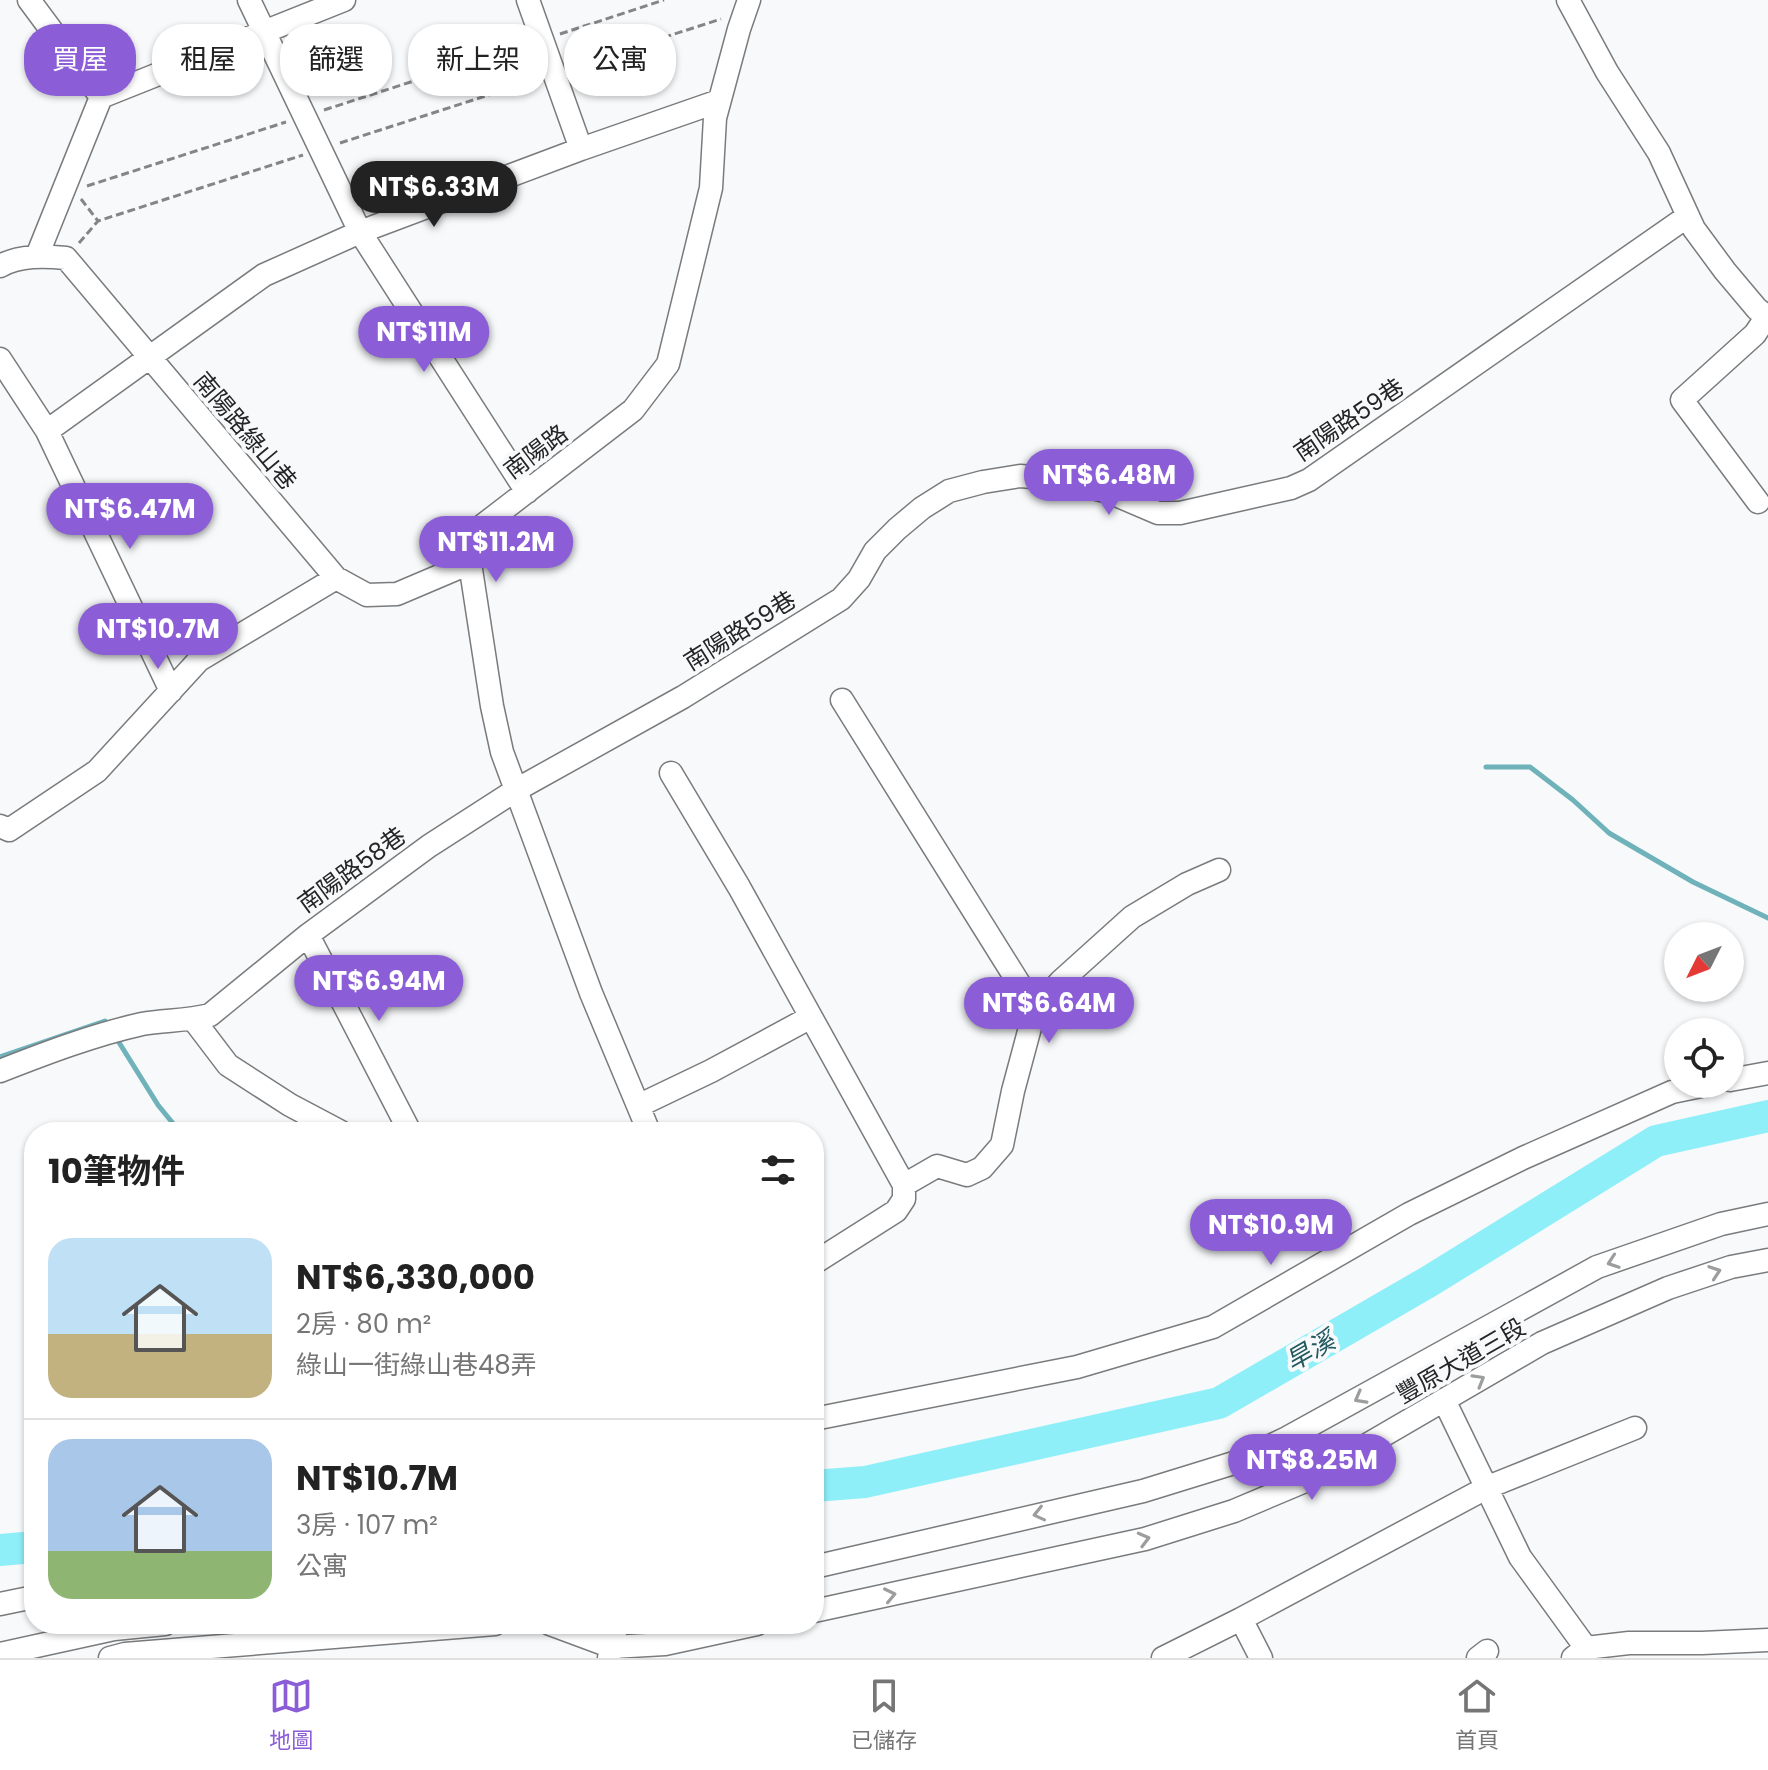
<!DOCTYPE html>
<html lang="zh-TW">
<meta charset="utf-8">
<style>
:root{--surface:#fff;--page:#f6f6f6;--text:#222;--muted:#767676;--line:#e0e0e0;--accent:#8b5dd7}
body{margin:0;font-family:Poppins,"Noto Sans TC",sans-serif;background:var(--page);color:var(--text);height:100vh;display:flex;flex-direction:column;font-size:30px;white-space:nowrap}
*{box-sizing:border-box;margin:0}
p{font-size:26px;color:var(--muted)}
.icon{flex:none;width:44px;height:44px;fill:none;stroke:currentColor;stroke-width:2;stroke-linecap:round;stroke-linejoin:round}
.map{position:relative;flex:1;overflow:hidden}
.panel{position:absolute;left:24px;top:1122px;width:800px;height:512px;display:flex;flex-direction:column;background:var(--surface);border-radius:32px;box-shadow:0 2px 6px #0004}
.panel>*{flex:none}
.hud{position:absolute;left:24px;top:24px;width:800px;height:72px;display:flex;gap:16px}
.needle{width:52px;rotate:228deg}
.controls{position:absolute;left:1664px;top:922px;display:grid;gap:16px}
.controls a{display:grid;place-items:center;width:80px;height:80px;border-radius:50%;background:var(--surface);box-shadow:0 2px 6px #0004;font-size:40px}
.price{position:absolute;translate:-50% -68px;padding:0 18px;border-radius:28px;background:var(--accent);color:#fff;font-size:26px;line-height:52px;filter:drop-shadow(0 2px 4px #0008)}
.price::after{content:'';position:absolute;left:50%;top:48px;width:24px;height:18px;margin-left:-12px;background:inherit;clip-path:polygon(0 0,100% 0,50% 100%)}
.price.current{background:#222;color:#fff}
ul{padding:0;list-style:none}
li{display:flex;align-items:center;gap:24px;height:200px;padding:0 24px}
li+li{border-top:2px solid var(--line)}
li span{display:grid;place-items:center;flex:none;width:224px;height:160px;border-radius:24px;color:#555}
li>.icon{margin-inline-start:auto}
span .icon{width:96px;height:96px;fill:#fffc;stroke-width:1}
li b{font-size:34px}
h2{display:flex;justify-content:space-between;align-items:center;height:96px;padding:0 24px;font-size:34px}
.tag{padding:0 28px;border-radius:32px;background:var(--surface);box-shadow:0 2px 6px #0004;font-size:28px;line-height:72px}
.tag.current{background:var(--accent);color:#fff}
.tab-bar{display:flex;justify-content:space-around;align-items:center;height:112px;border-top:2px solid var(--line);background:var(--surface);font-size:22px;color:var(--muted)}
.tab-bar a{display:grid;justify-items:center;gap:4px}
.tab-bar .current{color:var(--accent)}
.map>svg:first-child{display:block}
</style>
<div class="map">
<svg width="1768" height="1658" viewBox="0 0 1768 1658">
<rect width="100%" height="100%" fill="#f7f9fb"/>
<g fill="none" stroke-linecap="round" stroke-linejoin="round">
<!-- stream -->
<path stroke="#6fb2ba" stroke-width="5" d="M 1486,767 L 1530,767 L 1573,800 L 1609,833 L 1693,882 L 1768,918
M 115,1036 L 158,1105 L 180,1132
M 0,1057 L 105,1021 L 109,1028"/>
<!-- river -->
<path stroke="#8feff9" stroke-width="32" d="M 814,1486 L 865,1482 L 1219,1403 L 1428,1282 L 1656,1141 L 1768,1116
M 0,1550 L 34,1547"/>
<defs>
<path id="minor" d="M 29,0 L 101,97
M 249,0 L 360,232 L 527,492
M 528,0 L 581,149
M 1568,0 L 1607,72 L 1659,153 L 1694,229 L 1725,271 L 1757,309 L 1768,317
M 37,256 L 101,97 L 344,0
M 0,266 C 20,255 44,256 66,258 L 336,578 L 367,595 L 397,594 L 470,563
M 0,359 L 47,431 L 264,275 L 360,232 L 581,149 L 719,101
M 47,431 L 171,691
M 1758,502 L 1682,400 L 1755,334 L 1767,316
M 842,700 L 1035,1009
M 671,773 L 739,887 L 904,1185 L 904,1199 L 896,1211 L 814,1263
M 0,826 L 9,830 L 97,771 L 199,660 L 336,578
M 308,935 L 410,1132
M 193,1019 L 228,1065 L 290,1105 L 341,1132
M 0,1071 C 46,1053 93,1035 142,1024 C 164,1020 187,1021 210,1015 L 308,935 L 429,846 L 516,790 L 683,697 L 841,599 L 859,579 L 875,551 L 897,529 L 922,508 L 949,491 L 983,482 L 1020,476 L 1057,479 L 1109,492 L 1158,513 L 1180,513 L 1291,488 L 1309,480 L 1688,216
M 1730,1080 L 1768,1073
M 640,1105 L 711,1071 L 811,1017
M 649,1132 L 591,993 L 502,752 L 492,706 L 470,563 L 482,526 L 633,410 L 668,364 L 711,188 L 715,118 L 739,29 L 749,0
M 904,1185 L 937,1166 L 967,1175 L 982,1168 L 1002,1145 L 1013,1091 L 1035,1009 L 1061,981 L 1132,917 L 1187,884 L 1219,870
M 1444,1400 L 1520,1557 L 1586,1648
M 814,1419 L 1077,1367 L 1213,1327 L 1409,1214 L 1523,1158 L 1672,1092 L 1711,1084
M 814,1567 L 1143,1491 L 1237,1462 L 1287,1438 L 1597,1267 L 1721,1224 L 1768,1214
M 0,1604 L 34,1597
M 814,1611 L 1145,1539 L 1234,1511 L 1305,1481 L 1542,1343 L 1668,1288 L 1731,1267 L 1768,1260
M 1241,1619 L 1261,1658
M 550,1624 L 612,1647 L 665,1644 L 757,1624
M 0,1654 L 114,1629 L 165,1624
M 110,1658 L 125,1654 L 495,1624
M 609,1658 L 617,1624
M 1163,1658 L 1241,1619 L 1488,1487 L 1635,1428
M 1478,1658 L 1487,1651
M 1573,1658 L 1586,1648 L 1629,1643 L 1702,1643 L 1768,1640"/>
</defs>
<!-- minor casing -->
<use href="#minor" stroke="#797b7d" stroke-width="25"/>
<!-- path -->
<path stroke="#838586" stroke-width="3" stroke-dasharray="8 4" stroke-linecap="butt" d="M 560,34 L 664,0
M 572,67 L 721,19
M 324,110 L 522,46
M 340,143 L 535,80
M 87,186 L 286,122
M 81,199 L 98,221
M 79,243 L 98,221 L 303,155"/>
<!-- minor -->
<use href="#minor" stroke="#fff" stroke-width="22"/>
</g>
<!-- one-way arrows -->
<defs><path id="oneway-chevron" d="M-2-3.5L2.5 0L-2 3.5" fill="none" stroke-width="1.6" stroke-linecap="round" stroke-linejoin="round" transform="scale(2)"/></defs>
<g stroke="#9c9d9d">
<use href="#oneway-chevron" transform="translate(1613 1262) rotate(161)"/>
<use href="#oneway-chevron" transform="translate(1715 1272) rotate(-19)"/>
<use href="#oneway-chevron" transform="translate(1479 1380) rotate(-30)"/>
<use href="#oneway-chevron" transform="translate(1360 1398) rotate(151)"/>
<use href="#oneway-chevron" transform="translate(1039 1514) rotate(167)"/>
<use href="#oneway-chevron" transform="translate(1144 1539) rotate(-15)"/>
<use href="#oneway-chevron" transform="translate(890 1595) rotate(-12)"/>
</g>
<g text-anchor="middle" stroke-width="8" stroke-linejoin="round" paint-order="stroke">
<!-- street labels -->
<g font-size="24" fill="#242526" stroke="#f7f9fb">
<text transform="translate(1349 420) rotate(-34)" y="8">南陽路59巷</text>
<text transform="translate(245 431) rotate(50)" y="8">南陽路綠山巷</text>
<text transform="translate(536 452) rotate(-37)" y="8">南陽路</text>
<text transform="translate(740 631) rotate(-32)" y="8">南陽路59巷</text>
<text transform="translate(352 870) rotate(-36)" y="8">南陽路58巷</text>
<text transform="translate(1461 1361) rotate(-30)" y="8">豐原大道三段</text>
</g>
<!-- water labels -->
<g font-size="26" font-style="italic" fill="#22595f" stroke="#f7f9fb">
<text transform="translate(1310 1351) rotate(-30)" y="9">旱溪</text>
</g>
</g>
</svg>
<div class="controls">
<a><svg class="needle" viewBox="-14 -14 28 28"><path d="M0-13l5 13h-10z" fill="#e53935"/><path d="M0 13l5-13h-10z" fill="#767676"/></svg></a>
<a><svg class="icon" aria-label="locate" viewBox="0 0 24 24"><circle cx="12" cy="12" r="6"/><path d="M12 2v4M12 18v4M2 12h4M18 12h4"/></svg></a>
</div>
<b class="price current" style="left:434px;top:229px">NT$6.33M</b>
<b class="price" style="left:424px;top:374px">NT$11M</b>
<b class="price" style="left:1109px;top:517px">NT$6.48M</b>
<b class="price" style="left:130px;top:551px">NT$6.47M</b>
<b class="price" style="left:496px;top:584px">NT$11.2M</b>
<b class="price" style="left:158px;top:671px">NT$10.7M</b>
<b class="price" style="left:379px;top:1023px">NT$6.94M</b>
<b class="price" style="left:1049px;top:1045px">NT$6.64M</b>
<b class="price" style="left:1271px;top:1267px">NT$10.9M</b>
<b class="price" style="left:1312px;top:1502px">NT$8.25M</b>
<div class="hud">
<a class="tag current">買屋</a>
<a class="tag">租屋</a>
<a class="tag">篩選</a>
<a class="tag">新上架</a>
<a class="tag">公寓</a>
</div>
<section class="panel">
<h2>10筆物件<svg class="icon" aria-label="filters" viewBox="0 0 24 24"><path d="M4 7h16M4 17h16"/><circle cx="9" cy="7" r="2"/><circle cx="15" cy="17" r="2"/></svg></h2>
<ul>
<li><span style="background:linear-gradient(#bfe0f5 60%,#c2b280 0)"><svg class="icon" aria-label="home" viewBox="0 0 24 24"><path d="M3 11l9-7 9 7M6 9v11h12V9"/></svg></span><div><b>NT$6,330,000</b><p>2房 · 80 m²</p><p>綠山一街綠山巷48弄</p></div></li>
<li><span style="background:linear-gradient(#a9c7e8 70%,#8fb573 0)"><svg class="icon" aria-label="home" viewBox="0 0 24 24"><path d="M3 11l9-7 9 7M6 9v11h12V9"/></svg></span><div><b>NT$10.7M</b><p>3房 · 107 m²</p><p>公寓</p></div></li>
</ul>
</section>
</div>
<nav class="tab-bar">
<a class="current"><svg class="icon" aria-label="map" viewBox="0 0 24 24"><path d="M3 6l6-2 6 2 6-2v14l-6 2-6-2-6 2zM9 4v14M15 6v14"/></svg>地圖</a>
<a><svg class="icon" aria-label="saved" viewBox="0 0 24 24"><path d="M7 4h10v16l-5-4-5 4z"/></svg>已儲存</a>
<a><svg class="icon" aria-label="home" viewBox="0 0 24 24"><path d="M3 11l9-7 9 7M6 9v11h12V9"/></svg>首頁</a>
</nav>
